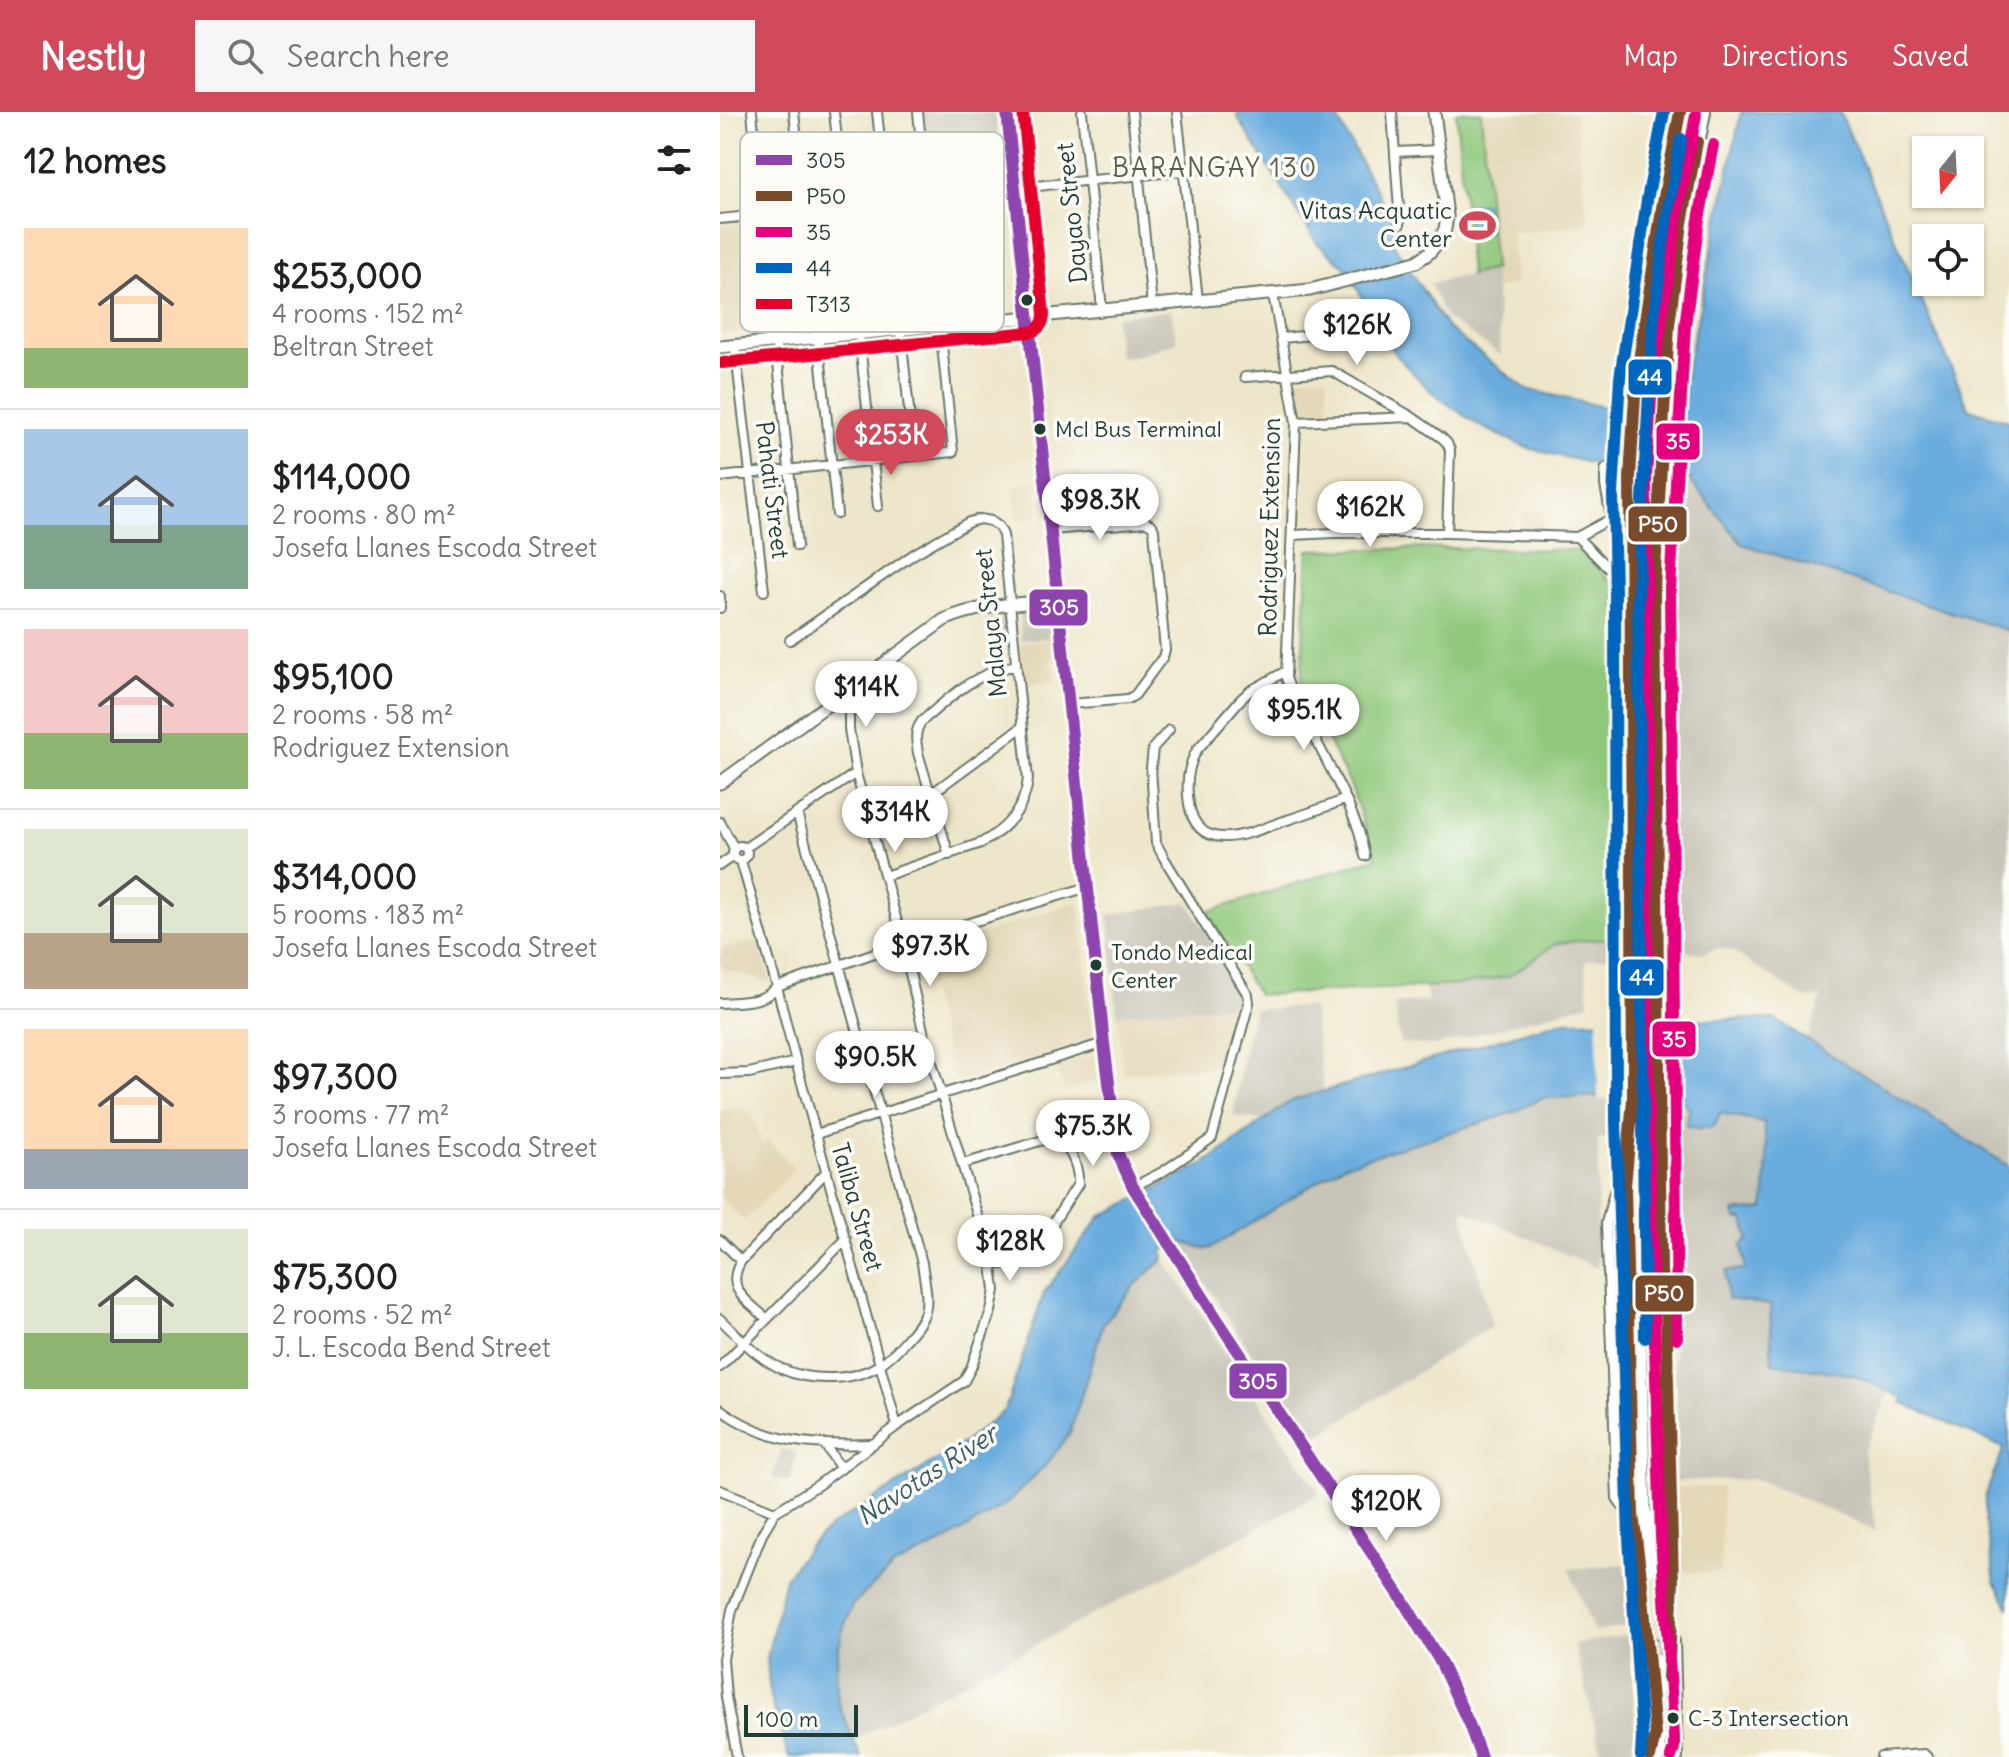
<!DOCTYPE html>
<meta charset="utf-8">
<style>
:root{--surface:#fff;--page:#f6f6f6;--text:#222;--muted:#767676;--line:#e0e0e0;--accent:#d1495b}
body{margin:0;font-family:Delius,sans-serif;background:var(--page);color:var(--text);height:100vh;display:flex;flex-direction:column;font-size:30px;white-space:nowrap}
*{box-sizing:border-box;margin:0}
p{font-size:26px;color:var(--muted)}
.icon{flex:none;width:44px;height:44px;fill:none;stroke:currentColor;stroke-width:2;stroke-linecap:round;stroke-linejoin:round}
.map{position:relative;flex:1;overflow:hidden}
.sheet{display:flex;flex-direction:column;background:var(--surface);width:720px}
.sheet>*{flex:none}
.needle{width:52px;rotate:198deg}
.controls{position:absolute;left:1192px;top:24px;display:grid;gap:16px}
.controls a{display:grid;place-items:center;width:72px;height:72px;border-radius:0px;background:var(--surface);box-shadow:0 2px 6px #0004;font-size:40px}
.scale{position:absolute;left:24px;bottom:20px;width:114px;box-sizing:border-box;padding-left:8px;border:4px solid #1f3d34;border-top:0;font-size:22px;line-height:28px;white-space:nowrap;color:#1f3d34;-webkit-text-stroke:6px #fdfcf7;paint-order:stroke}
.price{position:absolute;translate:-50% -68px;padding:0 18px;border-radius:28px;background:#fff;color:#222;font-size:26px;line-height:52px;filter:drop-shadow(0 2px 4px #0008)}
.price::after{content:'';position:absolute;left:50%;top:48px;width:24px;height:18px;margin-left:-12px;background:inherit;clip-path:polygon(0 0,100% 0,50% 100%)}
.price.on{background:var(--accent);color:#fff}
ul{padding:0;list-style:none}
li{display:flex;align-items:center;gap:24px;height:200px;padding:0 24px}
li+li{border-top:2px solid var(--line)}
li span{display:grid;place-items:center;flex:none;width:224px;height:160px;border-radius:0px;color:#555}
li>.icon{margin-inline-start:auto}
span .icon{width:96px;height:96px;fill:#fffc;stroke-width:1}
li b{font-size:34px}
h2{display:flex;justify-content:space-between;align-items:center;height:96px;padding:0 24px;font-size:34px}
header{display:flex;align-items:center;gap:48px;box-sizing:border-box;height:112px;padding:0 40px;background:var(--accent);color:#fff}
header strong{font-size:38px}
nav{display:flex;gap:44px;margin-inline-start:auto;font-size:28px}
.search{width:560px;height:72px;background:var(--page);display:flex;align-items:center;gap:20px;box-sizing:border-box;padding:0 28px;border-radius:0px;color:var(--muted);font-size:30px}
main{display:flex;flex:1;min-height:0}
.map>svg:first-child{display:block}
</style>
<header>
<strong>Nestly</strong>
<div class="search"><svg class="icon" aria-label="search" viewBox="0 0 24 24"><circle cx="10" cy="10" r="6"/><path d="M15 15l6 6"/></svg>Search here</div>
<nav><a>Map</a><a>Directions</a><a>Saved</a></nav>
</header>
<main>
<section class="sheet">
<h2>12 homes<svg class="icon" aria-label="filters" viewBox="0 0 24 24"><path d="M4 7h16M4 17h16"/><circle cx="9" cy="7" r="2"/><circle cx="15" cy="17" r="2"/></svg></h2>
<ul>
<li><span style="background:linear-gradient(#ffd9b3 75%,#8fb573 0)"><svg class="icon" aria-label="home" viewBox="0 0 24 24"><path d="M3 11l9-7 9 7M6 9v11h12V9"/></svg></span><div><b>$253,000</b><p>4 rooms · 152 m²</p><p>Beltran Street</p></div></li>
<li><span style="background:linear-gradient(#a9c7e8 60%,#7fa58c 0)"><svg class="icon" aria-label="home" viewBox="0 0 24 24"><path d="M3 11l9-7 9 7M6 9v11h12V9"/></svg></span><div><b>$114,000</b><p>2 rooms · 80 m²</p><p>Josefa Llanes Escoda Street</p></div></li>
<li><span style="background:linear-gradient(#f6c9c9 65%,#8fb573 0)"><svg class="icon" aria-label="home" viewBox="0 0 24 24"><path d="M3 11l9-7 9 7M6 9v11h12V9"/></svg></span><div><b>$95,100</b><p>2 rooms · 58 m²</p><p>Rodriguez Extension</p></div></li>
<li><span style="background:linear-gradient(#dfe7d0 65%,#b9a48a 0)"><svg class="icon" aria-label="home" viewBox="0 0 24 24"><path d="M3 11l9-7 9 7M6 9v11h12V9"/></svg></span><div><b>$314,000</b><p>5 rooms · 183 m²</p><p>Josefa Llanes Escoda Street</p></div></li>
<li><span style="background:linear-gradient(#ffd9b3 75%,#9aa5b1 0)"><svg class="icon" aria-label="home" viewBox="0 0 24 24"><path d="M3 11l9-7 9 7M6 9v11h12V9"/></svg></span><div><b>$97,300</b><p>3 rooms · 77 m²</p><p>Josefa Llanes Escoda Street</p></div></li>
<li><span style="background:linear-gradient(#dfe7d0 65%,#8fb573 0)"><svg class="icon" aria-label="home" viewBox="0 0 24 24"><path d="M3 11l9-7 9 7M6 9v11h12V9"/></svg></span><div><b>$75,300</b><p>2 rooms · 52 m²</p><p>J. L. Escoda Bend Street</p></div></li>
</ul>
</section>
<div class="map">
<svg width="1289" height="1645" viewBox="0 0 1289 1645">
<rect width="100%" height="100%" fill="#fdfcf7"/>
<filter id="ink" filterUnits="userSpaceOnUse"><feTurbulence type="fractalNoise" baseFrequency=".0125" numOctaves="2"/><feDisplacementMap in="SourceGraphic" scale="16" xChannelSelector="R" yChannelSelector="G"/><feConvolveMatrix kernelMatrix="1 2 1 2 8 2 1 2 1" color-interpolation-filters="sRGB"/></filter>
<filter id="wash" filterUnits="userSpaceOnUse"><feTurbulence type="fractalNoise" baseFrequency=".006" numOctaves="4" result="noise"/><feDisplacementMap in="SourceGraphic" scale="32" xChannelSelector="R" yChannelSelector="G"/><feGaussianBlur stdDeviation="1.8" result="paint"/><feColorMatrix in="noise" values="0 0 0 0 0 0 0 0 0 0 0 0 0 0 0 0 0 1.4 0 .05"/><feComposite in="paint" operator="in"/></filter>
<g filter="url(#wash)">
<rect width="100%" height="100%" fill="#eee6ca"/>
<!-- built -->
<path fill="#e3d7b7" d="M 761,0 L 855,0 L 868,112 L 792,122 L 796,173 L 776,177 Z
M 36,109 L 48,218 L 0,222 L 0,113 Z
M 607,264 L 609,302 L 579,303 L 578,265 Z
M 316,365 L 319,404 L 297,409 L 293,377 Z
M 369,368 L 374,408 L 341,412 L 337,372 Z
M 823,398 L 822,418 L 802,418 L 802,399 Z
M 331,527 L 335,569 L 305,573 L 300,531 Z
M 359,790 L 373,928 L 234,971 L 200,841 Z
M 38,828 L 51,871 L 0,856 L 0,837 Z
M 517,893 L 497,954 L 404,962 L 397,902 Z
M 374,942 L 377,969 L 344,980 L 336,954 Z
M 0,997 L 31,997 L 42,1033 L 47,1028 L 75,1057 L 24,1109 L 0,1085 Z
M 951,1375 L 1002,1375 L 1001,1460 L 952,1461 Z"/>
<!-- industrial -->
<path fill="#c8c4b8" d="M 203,0 L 275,0 L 282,71 L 213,81 Z
M 774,157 L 779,220 L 781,243 L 726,206 L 710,172 Z
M 451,198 L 457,230 L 414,245 L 399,245 L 395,205 Z
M 953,359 L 965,362 L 1022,432 L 1289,519 L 1289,1054 L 1087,927 L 1102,885 L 1085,887 L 1011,838 L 998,836 L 983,841 L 968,840 L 948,830 L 945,479 Z
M 328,501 L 330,526 L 301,528 L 300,502 Z
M 287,506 L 290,532 L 271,535 L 270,508 Z
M 468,790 L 522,881 L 517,893 L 397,902 L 389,803 Z
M 900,825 L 901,843 L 865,848 L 869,891 L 715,934 L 680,931 L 674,892 L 708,889 L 706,875 L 739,873 L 789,864 L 837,831 Z
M 592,895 L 604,980 L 571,989 L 545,1008 L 513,1004 L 522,949 L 534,897 Z
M 896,984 L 896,1025 L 878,1027 L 877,1156 L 743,1097 L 744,1107 L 772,1214 L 590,1328 L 556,1279 L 458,1129 L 487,1137 L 493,1135 L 624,1053 L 792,1001 L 822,986 Z
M 957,985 L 970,996 L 1044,1010 L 1047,1046 L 1044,1098 L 1024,1108 L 1029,1127 L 1022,1133 L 1026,1158 L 1050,1193 L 1052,1251 L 1134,1263 L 1170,1280 L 1143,1340 L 1156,1419 L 1036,1367 L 956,1369 L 951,996 Z
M 444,1147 L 599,1381 L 530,1420 L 134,1628 L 118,1591 L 116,1566 L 118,1540 L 122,1520 L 132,1493 L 174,1454 L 226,1429 L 287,1391 L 302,1374 L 350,1321 L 383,1212 L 414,1174 Z
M 62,1337 L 76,1341 L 71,1370 L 52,1366 Z
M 905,1452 L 911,1514 L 874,1520 L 849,1457 Z
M 912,1522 L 915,1627 L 912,1627 L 913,1645 L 883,1645 L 854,1532 Z"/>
<!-- green -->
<path fill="#90c87b" stroke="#588258" stroke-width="2" d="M 736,0 L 761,0 L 774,157 L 750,163 Z
M 720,436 L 859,438 L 896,475 L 899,600 L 900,825 L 837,831 L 789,864 L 739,873 L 538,883 L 487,800 L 656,746 L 630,672 L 581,576 L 588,438 Z"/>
<!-- water -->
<path fill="#6aacde" stroke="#447489" stroke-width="2" d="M 517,0 L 614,0 L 681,125 L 672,130 L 727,216 L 806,277 L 955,312 L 1021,0 L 1120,0 L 1249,297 L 1289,309 L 1289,519 L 1022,432 L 965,362 L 953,359 L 883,354 L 807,336 L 758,313 L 715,283 L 676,244 L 624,154 L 597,131 L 519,8 Z
M 765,91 L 768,121 L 750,123 L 747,93 Z
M 1054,907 L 1289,1054 L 1289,1496 L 1275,1469 L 1265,1409 L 1265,1384 L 1284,1336 L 1182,1291 L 1183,1286 L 1134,1263 L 1052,1251 L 1050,1193 L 1007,1187 L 1006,1159 L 1026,1157 L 1022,1133 L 1029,1127 L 1024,1108 L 1016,1107 L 1014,1100 L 1044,1097 L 1047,1046 L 1044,1010 L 1000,1001 L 994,1015 L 977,1016 L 966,1013 L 970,996 L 957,985 L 896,984 L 822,986 L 792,1001 L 624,1053 L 493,1135 L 487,1137 L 458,1129 L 443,1139 L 444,1147 L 414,1174 L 383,1212 L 350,1321 L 326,1353 L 287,1391 L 226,1429 L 174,1454 L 132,1493 L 122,1520 L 118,1540 L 116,1566 L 118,1591 L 141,1645 L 69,1645 L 50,1585 L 47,1546 L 65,1466 L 90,1433 L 110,1415 L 245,1330 L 285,1298 L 324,1181 L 380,1105 L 482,1053 L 571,989 L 841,909 Z"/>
<!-- pier -->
<path fill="#eee6ca" d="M 957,288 L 952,363 L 931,361 L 935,303 L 953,307 Z
M 900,295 L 926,301 L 922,361 L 894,359 Z
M 928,904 L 949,904 L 950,989 L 930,989 Z
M 925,906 L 925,987 L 878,988 L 877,907 Z"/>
</g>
<g filter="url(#ink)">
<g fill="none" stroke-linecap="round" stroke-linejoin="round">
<defs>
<path id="street" d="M 32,0 L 77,434
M 74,0 L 117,402
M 114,0 L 158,394
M 157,0 L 194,344
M 362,0 L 382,197
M 412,0 L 432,193
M 457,0 L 478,188
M 672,0 L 680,112
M 676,40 L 718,38
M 0,107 C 171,91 342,70 513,54
M 553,182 L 576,310 L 566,566 L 571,579 L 626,687 L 639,719 L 645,744
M 562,226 L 643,218
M 15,234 L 44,479
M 525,265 L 612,259 L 692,305 L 722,326 L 727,331 L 730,338 L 727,421
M 576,310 L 691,305
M 0,365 L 233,340 L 198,0
M 331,418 L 426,410 L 432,413 L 434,418 L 445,538 L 443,545 L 415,583 L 408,587 L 350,592
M 573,423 L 614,421 L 727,421 L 857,425 L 894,405 L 909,392
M 857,425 L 910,478
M 0,484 L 0,496
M 70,528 L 194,442 L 249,410 L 260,407 L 271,409 L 279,415 L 283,423 L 308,667 C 305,697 287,717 261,731 L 165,764
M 566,559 L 530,579 L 520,588 L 477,638 C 467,655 466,673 469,692 C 478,745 530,721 561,710 C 583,703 604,696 626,687
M 211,682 L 302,615
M 0,710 L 14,736
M13 741a7 7 0 1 1 14 0a7 7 0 1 1-14 0Z
M 25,736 L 136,661
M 229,743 L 198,641 C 196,628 194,619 202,609 C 234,582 253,562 296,553
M 21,749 L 57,875 L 76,950 L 177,1314
M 0,753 L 13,744
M 0,891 C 21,889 42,892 57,875 L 183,831 L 368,775
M 0,962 L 29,961 L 76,950
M 96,1022 L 384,931
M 908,1026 L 886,1111 L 897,1386 L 910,1405
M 243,1052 L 330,1026 C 349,1028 359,1055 358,1072 L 316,1138 L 304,1148 L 272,1153
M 413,1075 L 444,1059 L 492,1026 L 529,891 L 528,883 L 444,746 L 436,731 L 431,656 L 433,636 L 449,618
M 0,1128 L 21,1149
M 0,1207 C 19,1225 37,1246 62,1257 C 91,1270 135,1270 162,1251 C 170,1245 178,1238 184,1230 C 192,1221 201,1212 205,1200 C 209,1184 204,1167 202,1151 L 77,701
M 47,1207 C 28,1189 4,1178 21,1149 L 107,1059
M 0,1255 L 126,1127
M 0,1297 C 47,1332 94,1334 151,1332
M 105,1333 L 121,1357
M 0,1378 L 55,1400
M 17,1645 L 6,1585 L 3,1547 L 12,1498 L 43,1420 L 55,1400 L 98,1373 L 177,1314 L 244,1269 L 251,1256 L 271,1199 L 275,1178 L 272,1153 L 205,927 L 183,831 L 136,661 L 129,617 L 129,598 L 133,573
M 1161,1645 L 1204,1642 L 1207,1645"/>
<path id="secondary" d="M 287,0 L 384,931 L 398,1042 L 413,1075 L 497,1207 L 682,1487 L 720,1549 L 749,1612 L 761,1645
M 0,235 L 590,178 L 696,150 L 709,141 L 719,129 L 725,117 L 727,104 L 714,0
M 0,671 L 224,508 C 259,492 301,492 339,488"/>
<path id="highway" d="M 916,268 L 943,90 L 960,0
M 910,365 L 912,1009 L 924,1417
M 894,405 L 888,373 L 888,359 L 893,355 L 922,358 L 923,397 L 925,406 L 936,422
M 905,1069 L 906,1163 L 913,1402
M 951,1408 L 953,1470
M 947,1416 L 940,1191 L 940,988 L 934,477 L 936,423 L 946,287 L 949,213 L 962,111 L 983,0
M 952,1529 L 955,1645
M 932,1533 L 938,1625 L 937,1645"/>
</defs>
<!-- street casing -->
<use href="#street" stroke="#677868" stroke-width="12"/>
<!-- secondary casing -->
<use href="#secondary" stroke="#677868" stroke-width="15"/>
<!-- highway casing -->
<use href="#highway" stroke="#677868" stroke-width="18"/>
<!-- street -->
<use href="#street" stroke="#fff" stroke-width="8"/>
<!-- secondary -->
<use href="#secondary" stroke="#fff" stroke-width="11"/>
<!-- highway -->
<use href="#highway" stroke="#fff" stroke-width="14"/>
<defs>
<path id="highway-bridge" d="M 910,365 L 916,268
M 913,1402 L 929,1544
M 942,1405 L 948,1543
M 928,1406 L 928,1457"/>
</defs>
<!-- highway-bridge casing -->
<use href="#highway-bridge" stroke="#677868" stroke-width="18" stroke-linecap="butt"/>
<!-- highway-bridge -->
<use href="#highway-bridge" stroke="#fff" stroke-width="14"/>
<defs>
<path id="bus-1" d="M 287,0 L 384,931 L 398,1042 L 413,1075 L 497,1207 L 682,1487 L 720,1549 L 749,1612 L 761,1645"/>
<path id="bus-2" d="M 948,1566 L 953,1470 L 946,1191 L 941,1160 L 934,477 L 949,213 L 962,111 L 977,30
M 930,1645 L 935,1623 L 922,1473 L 913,1402 L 905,1074 L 913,987 L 910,365 L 916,268 L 943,90 L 960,0"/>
<path id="bus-3" d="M 957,1226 L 950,477 L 965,214 L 978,113 L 993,33
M 951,1645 L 954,1636 L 954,1624 L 941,1425 L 928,1009 L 926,365 L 932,270 L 959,93 L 976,3"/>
<path id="bus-4" d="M 925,1226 L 918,476 L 933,211 L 946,109 L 961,27
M 921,1644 L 922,1625 L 909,1426 L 896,1009 L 895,480 L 893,382 L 900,266 L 927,88 L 944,0"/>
<path id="bus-5" d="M 2,251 L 310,220 C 319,218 324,212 324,202 L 303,0"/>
</defs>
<!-- bus-1 casing -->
<use href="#bus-1" stroke="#fdfcf7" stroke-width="18"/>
<!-- bus-2 casing -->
<use href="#bus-2" stroke="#fdfcf7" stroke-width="18"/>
<!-- bus-3 casing -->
<use href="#bus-3" stroke="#fdfcf7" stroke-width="18"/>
<!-- bus-4 casing -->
<use href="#bus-4" stroke="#fdfcf7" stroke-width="18"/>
<!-- bus-5 casing -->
<use href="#bus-5" stroke="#fdfcf7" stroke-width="18"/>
<!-- bus-1 -->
<use href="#bus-1" stroke="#8e44ad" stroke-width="12"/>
<!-- bus-2 -->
<use href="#bus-2" stroke="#7a4b2a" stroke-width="12"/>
<!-- bus-3 -->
<use href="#bus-3" stroke="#e5007d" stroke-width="12"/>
<!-- bus-4 -->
<use href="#bus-4" stroke="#0065bd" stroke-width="12"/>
<!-- bus-5 -->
<use href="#bus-5" stroke="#e4002b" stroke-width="12"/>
</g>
</g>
<!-- icons -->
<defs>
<symbol id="stadium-bare" viewBox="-9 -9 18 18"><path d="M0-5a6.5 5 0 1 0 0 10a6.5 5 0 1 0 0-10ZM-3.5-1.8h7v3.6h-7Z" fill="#d1495b" stroke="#fdfcf7" stroke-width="2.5" paint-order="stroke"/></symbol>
</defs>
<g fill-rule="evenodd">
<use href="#stadium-bare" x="732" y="88" width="51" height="51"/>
</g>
<!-- markers -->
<g fill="#1f3d34" stroke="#fdfcf7" stroke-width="3">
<circle cx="307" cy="188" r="7"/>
<circle cx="320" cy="317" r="7"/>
<circle cx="376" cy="853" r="7"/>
<circle cx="953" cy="1606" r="7"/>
</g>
<g text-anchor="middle" stroke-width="7" stroke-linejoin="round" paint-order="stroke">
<!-- bus labels -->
<g font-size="22" fill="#1f3d34" stroke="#fdfcf7" text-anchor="start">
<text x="335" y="325">Mcl Bus Terminal</text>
<text x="391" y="848">Tondo Medical<tspan x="391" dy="28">Center</tspan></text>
<text x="968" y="1614">C-3 Intersection</text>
</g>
<!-- poi labels -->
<g font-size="24" fill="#1f3d34" stroke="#fdfcf7" text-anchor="end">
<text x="732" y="107">Vitas Acquatic<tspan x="732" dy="28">Center</tspan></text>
</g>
<!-- street labels -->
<g font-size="24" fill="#1f3d34" stroke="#fdfcf7">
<text transform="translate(352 101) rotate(-96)" y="8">Dayao Street</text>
<text transform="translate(52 378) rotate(83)" y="8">Pahati Street</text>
<text transform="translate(550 415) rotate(-89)" y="8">Rodriguez Extension</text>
<text transform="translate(271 511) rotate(-96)" y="8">Malaya Street</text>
<text transform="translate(137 1095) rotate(74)" y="8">Taliba Street</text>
</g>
<!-- neighbourhood labels -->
<g font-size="26" letter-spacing="2" fill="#5d5f4c" stroke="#fdfcf7">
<text x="495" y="65">BARANGAY 130</text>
</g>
<!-- water labels -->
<g font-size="26" font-style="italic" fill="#365e67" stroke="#fdfcf7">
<text transform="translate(207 1363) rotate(-33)" y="9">Navotas River</text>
</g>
</g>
<!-- legend -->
<rect x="20" y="20" width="264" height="200" rx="12" fill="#fdfcf7" stroke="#bac3bc" stroke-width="2"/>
<rect x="36" y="43" width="36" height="10" fill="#8e44ad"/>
<rect x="36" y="79" width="36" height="10" fill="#7a4b2a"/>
<rect x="36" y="115" width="36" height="10" fill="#e5007d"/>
<rect x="36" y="151" width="36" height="10" fill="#0065bd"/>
<rect x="36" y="187" width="36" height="10" fill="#e4002b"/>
<g font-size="22" fill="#1f3d34">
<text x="86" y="56">305</text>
<text x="86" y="92">P50</text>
<text x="86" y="128">35</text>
<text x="86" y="164">44</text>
<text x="86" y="200">T313</text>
</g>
<g stroke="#fdfcf7" stroke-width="3">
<rect x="907" y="246" width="46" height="38" rx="8" fill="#0065bd"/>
<rect x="935" y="310" width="46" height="39" rx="8" fill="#e5007d"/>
<rect x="907" y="393" width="61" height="38" rx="8" fill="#7a4b2a"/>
<rect x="308" y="476" width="61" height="39" rx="8" fill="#8e44ad"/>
<rect x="899" y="846" width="46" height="39" rx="8" fill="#0065bd"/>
<rect x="931" y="908" width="46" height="38" rx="8" fill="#e5007d"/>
<rect x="914" y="1162" width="61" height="39" rx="8" fill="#7a4b2a"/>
<rect x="508" y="1250" width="60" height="38" rx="8" fill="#8e44ad"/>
</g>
<g font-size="22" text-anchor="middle" font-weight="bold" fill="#fff">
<text x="930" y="273">44</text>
<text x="958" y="337">35</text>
<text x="938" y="420">P50</text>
<text x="339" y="503">305</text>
<text x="922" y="873">44</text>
<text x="954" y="935">35</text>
<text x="944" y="1189">P50</text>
<text x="538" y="1277">305</text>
</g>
</svg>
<div class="controls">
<a><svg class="needle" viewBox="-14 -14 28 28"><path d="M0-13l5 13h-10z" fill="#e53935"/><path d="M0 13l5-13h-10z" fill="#767676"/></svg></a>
<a><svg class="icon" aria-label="locate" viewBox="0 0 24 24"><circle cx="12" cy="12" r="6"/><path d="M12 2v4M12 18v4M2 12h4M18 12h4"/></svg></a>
</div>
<div class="scale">100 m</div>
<b class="price" style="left:637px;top:255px">$126K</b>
<b class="price on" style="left:171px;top:365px">$253K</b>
<b class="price" style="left:380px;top:430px">$98.3K</b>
<b class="price" style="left:650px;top:437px">$162K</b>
<b class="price" style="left:146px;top:617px">$114K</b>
<b class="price" style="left:584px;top:640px">$95.1K</b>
<b class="price" style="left:175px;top:742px">$314K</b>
<b class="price" style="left:210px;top:876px">$97.3K</b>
<b class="price" style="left:155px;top:987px">$90.5K</b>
<b class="price" style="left:373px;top:1056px">$75.3K</b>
<b class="price" style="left:290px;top:1171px">$128K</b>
<b class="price" style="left:666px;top:1431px">$120K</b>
</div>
</main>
